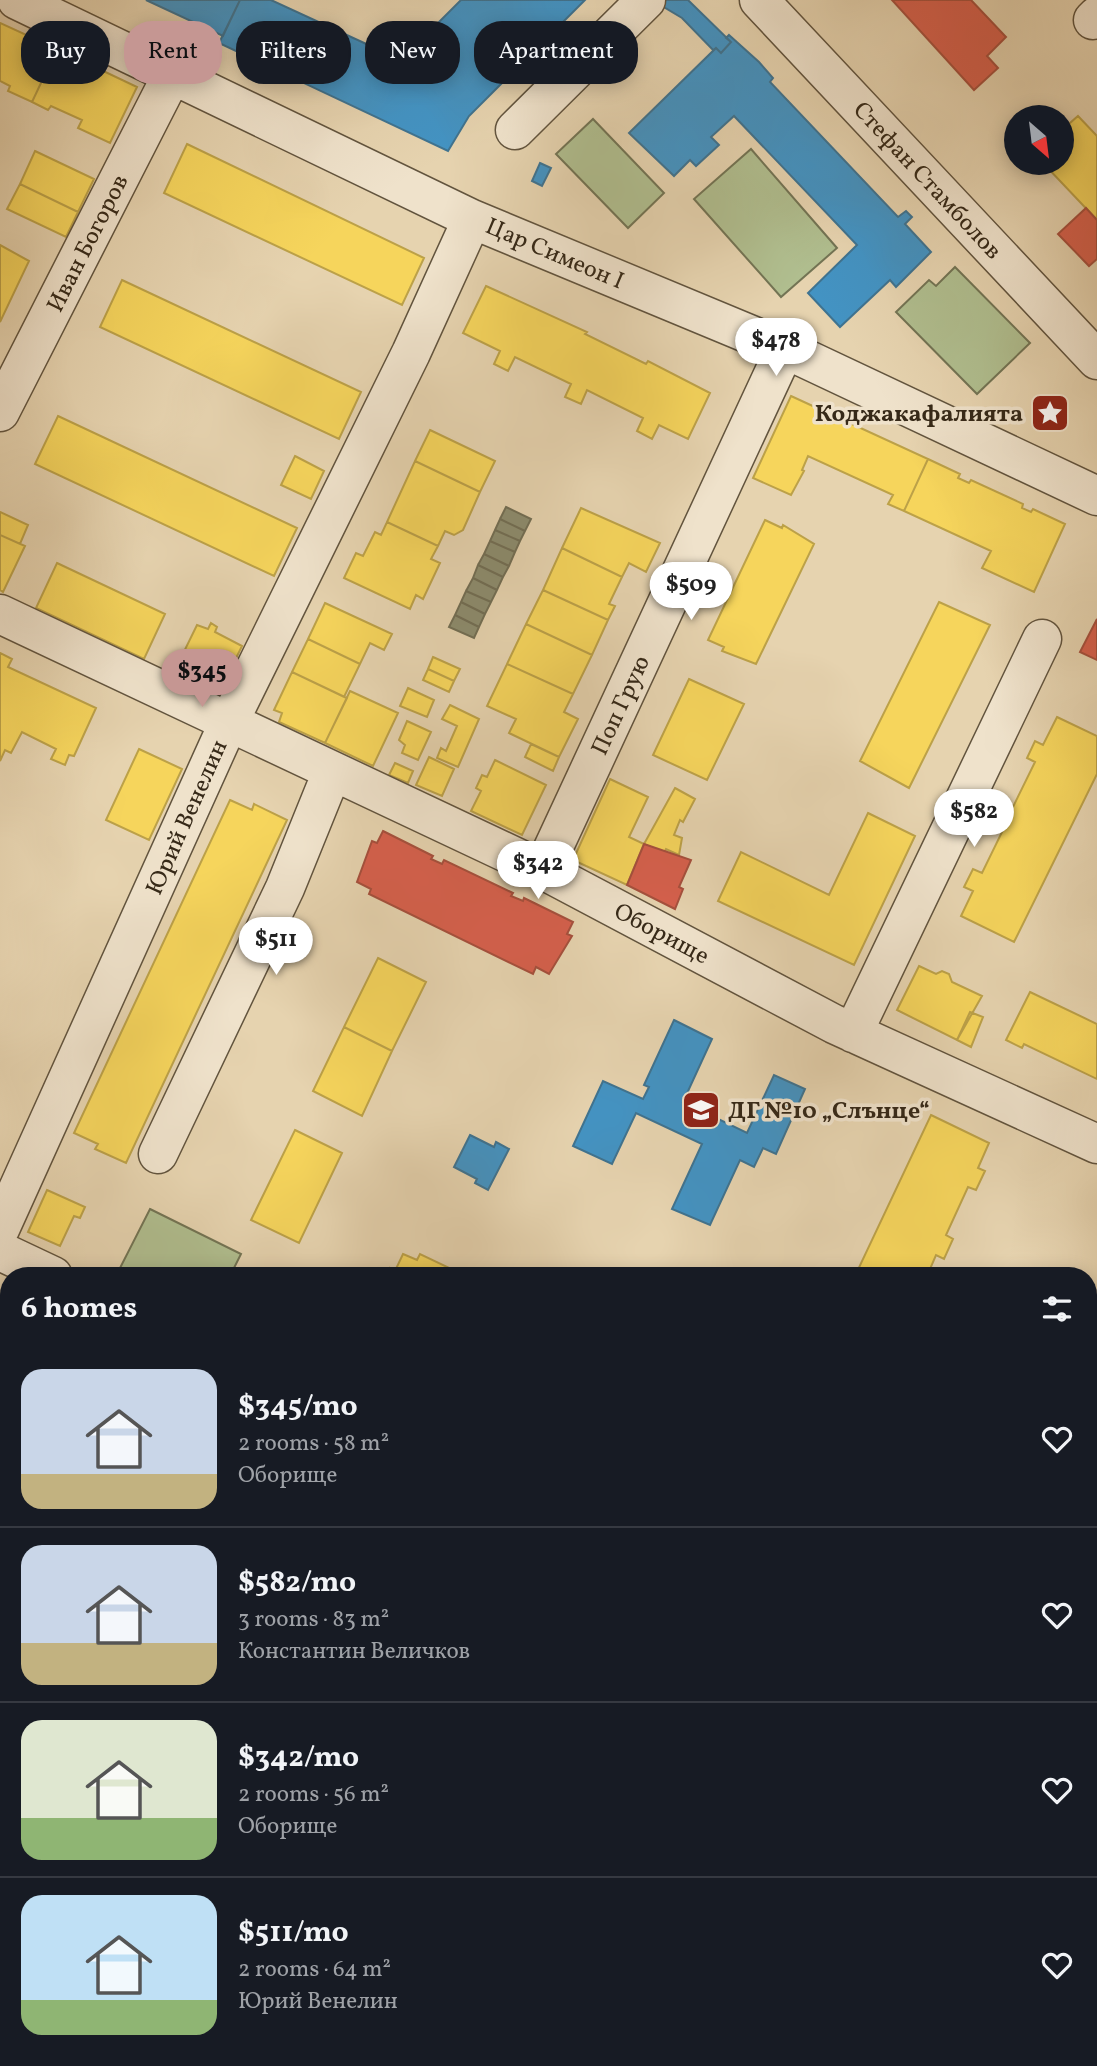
<!DOCTYPE html>
<meta charset="utf-8">
<style>
:root{--surface:#171b24;--page:#20242c;--text:#f1f3f6;--muted:#9ea1a6;--line:#363941;--accent:#c59692}
body{margin:0;font-family:Vollkorn,serif;background:var(--page);color:var(--text);height:100vh;display:flex;flex-direction:column;font-size:26px;white-space:nowrap}
*{box-sizing:border-box;margin:0}
p{font-size:23px;color:var(--muted)}
.icon{flex:none;width:38px;height:38px;fill:none;stroke:currentColor;stroke-width:2;stroke-linecap:round;stroke-linejoin:round}
.map{position:relative;flex:1;overflow:hidden}
.side{position:absolute;left:0px;top:1267px;width:1097px;height:800px;display:flex;flex-direction:column;background:var(--surface);border-radius:28px 28px 0 0;box-shadow:0 4px 18px #0003}
.side>*{flex:none}
.guide{position:absolute;left:21px;top:21px;width:700px;height:63px;display:flex;gap:14px}
.needle{width:46px;rotate:152deg}
.buttons{position:absolute;left:1004px;top:105px;display:grid;gap:14px}
.buttons a{display:grid;place-items:center;width:70px;height:70px;border-radius:50%;background:var(--surface);box-shadow:0 4px 18px #0003;font-size:35px}
.price{position:absolute;translate:-50% -60px;padding:0 16px;border-radius:24px;background:#fff;color:#222;font-size:23px;line-height:46px;filter:drop-shadow(0 2px 4px #0008)}
.price::after{content:'';position:absolute;left:50%;top:42px;width:21px;height:16px;margin-left:-10px;background:inherit;clip-path:polygon(0 0,100% 0,50% 100%)}
.price.selected{background:var(--accent);color:#111}
ul{padding:0;list-style:none}
li{display:flex;align-items:center;gap:21px;height:175px;padding:0 21px}
li+li{border-top:2px solid var(--line)}
li span{display:grid;place-items:center;flex:none;width:196px;height:140px;border-radius:21px;color:#555}
li>.icon{margin-inline-start:auto}
span .icon{width:84px;height:84px;fill:#fffc;stroke-width:1}
li b{font-size:30px}
h2{display:flex;justify-content:space-between;align-items:center;height:84px;padding:0 21px;font-size:30px}
.chip{padding:0 24px;border-radius:28px;background:var(--surface);box-shadow:0 4px 18px #0003;font-size:24px;line-height:63px}
.chip.selected{background:var(--accent);color:#111}
.map>svg:first-child{display:block}
</style>
<div class="map">
<svg width="1097" height="2066" viewBox="0 0 1097 2066">
<rect width="100%" height="100%" fill="#e6d3af"/>
<filter id="stains"><feTurbulence type="fractalNoise" baseFrequency=".00286" numOctaves="4"/><feColorMatrix values="0 0 0 0 .2 0 0 0 0 .09 0 0 0 0 .02 0 0 0 .5 -.17"/></filter>
<radialGradient id="worn" r=".72"><stop offset=".6" stop-color="#630" stop-opacity="0"/><stop offset="1" stop-color="#630" stop-opacity=".3"/></radialGradient>
<!-- green -->
<path fill="#b0be8f" stroke="#737454" stroke-width="2" d="M 593,119 L 664,193 L 628,228 L 556,154 Z
M 751,149 L 837,248 L 781,297 L 694,199 Z
M 955,267 L 1030,343 L 977,394 L 896,312 L 929,280 L 936,286 Z
M 150,1209 L 241,1254 L 230,1276 L 125,1276 L 118,1272 Z
M 578,2058 L 727,2058 L 718,2066 L 577,2066 Z"/>
<!-- homes -->
<path fill="#f6d55c" stroke="#bca148" stroke-width="2" d="M 0,23 L 57,49 L 32,102 L 8,91 L 10,86 L 0,81 Z
M 57,49 L 137,87 L 110,143 L 78,128 L 82,120 L 51,106 L 48,110 L 32,102 Z
M 1078,116 L 1097,136 L 1097,220 L 1043,163 L 1062,163 L 1062,130 Z
M 187,144 L 424,258 L 402,305 L 164,193 Z
M 35,151 L 94,179 L 78,212 L 20,184 Z
M 20,184 L 78,212 L 66,237 L 7,209 Z
M 0,245 L 29,261 L 0,322 Z
M 122,280 L 361,392 L 339,439 L 100,327 Z
M 486,286 L 587,332 L 585,334 L 646,364 L 648,361 L 710,393 L 688,439 L 659,425 L 652,439 L 637,431 L 643,418 L 587,390 L 581,404 L 565,397 L 571,384 L 515,357 L 508,371 L 494,364 L 500,351 L 463,333 Z
M 791,396 L 928,459 L 904,511 L 888,504 L 893,495 L 808,456 L 802,470 L 804,471 L 791,495 L 753,478 Z
M 58,416 L 297,528 L 274,576 L 35,464 Z
M 430,430 L 495,461 L 480,492 L 415,461 Z
M 295,456 L 324,471 L 311,499 L 281,485 Z
M 928,459 L 960,474 L 958,478 L 969,483 L 971,480 L 1023,504 L 1022,508 L 1031,512 L 1033,509 L 1065,524 L 1034,592 L 982,568 L 991,551 L 904,511 Z
M 415,461 L 480,492 L 463,530 L 454,535 L 445,531 L 438,546 L 387,522 Z
M 581,508 L 660,543 L 646,572 L 629,563 L 622,577 L 562,548 Z
M 0,512 L 28,525 L 20,544 L 0,535 Z
M 765,520 L 782,528 L 783,525 L 814,544 L 756,664 L 722,651 L 724,647 L 708,640 Z
M 387,522 L 438,546 L 431,559 L 440,563 L 423,599 L 416,595 L 410,609 L 344,578 L 356,553 L 363,556 L 375,532 L 381,535 Z
M 0,535 L 25,546 L 3,592 L 0,590 Z
M 562,548 L 622,577 L 609,604 L 615,606 L 608,620 L 543,590 Z
M 57,563 L 165,614 L 144,659 L 36,608 Z
M 543,590 L 608,620 L 592,655 L 526,624 Z
M 939,602 L 990,625 L 909,788 L 860,761 Z
M 325,603 L 392,634 L 384,650 L 370,643 L 360,664 L 308,639 Z
M 211,623 L 217,627 L 215,632 L 242,646 L 219,693 L 174,672 L 197,625 L 208,629 Z
M 526,624 L 592,655 L 573,694 L 507,664 Z
M 308,639 L 360,664 L 344,697 L 292,672 Z
M 0,653 L 12,659 L 8,667 L 96,708 L 74,756 L 69,755 L 65,765 L 51,759 L 56,749 L 22,732 L 11,753 L 5,750 L 0,761 Z
M 433,657 L 460,669 L 454,681 L 428,669 Z
M 507,664 L 573,694 L 564,712 L 578,719 L 559,757 L 509,733 L 516,719 L 487,706 Z
M 428,669 L 454,681 L 449,692 L 423,680 Z
M 292,672 L 347,698 L 325,743 L 279,722 L 282,713 L 274,710 Z
M 689,679 L 744,704 L 707,780 L 653,755 Z
M 408,688 L 434,700 L 427,717 L 400,706 Z
M 350,691 L 398,713 L 373,766 L 325,743 Z
M 450,705 L 479,719 L 458,767 L 437,758 L 441,748 L 446,751 L 457,726 L 442,719 Z
M 1057,717 L 1097,736 L 1097,774 L 1014,942 L 961,916 L 973,891 L 964,887 L 973,869 L 982,873 L 1004,828 L 994,823 L 1003,805 L 1012,809 L 1035,762 L 1027,758 L 1035,741 L 1043,745 Z
M 407,721 L 431,732 L 418,760 L 402,753 L 405,745 L 399,740 Z
M 531,744 L 559,757 L 553,771 L 525,757 Z
M 139,749 L 182,769 L 149,840 L 106,820 Z
M 429,757 L 454,769 L 442,796 L 416,785 Z
M 495,760 L 546,785 L 522,835 L 471,811 L 481,791 L 476,788 L 482,775 L 487,777 Z
M 395,763 L 413,771 L 408,783 L 389,775 Z
M 610,779 L 648,797 L 629,837 L 644,844 L 627,885 L 573,860 Z
M 675,788 L 695,799 L 683,822 L 680,820 L 674,835 L 682,838 L 679,855 L 666,849 L 664,853 L 644,844 Z
M 230,800 L 252,810 L 254,804 L 287,820 L 126,1163 L 95,1149 L 98,1144 L 74,1133 Z
M 868,813 L 915,836 L 854,965 L 718,901 L 741,852 L 829,895 Z
M 378,958 L 426,982 L 392,1051 L 344,1027 Z
M 919,966 L 936,974 L 942,971 L 949,974 L 952,982 L 982,996 L 957,1040 L 897,1010 Z
M 1030,992 L 1097,1024 L 1097,1079 L 1024,1044 L 1022,1048 L 1006,1040 Z
M 970,1012 L 983,1017 L 971,1047 L 957,1040 Z
M 344,1027 L 392,1051 L 362,1116 L 313,1091 Z
M 931,1115 L 989,1143 L 978,1168 L 985,1171 L 976,1190 L 968,1187 L 946,1235 L 953,1239 L 944,1259 L 936,1255 L 927,1276 L 855,1276 Z
M 295,1130 L 342,1153 L 299,1243 L 251,1220 Z
M 47,1190 L 85,1207 L 80,1218 L 74,1216 L 60,1246 L 28,1232 Z
M 403,1254 L 417,1260 L 420,1254 L 466,1276 L 387,1276 L 390,1268 L 395,1271 Z
M 0,1306 L 9,1311 L 9,1380 L 0,1376 Z
M 1097,1505 L 1097,1560 L 1088,1551 L 1088,1513 Z
M 0,1762 L 9,1766 L 9,1832 L 0,1828 Z
M 1088,1780 L 1097,1789 L 1097,1806 L 1088,1814 Z"/>
<!-- shops -->
<path fill="#d6604d" stroke="#a6503d" stroke-width="2" d="M 892,0 L 971,0 L 1006,37 L 987,56 L 998,68 L 974,90 Z
M 1086,208 L 1097,220 L 1097,259 L 1089,266 L 1058,234 Z
M 1097,619 L 1097,660 L 1080,652 Z
M 383,831 L 433,856 L 431,859 L 442,864 L 444,860 L 513,893 L 511,896 L 523,901 L 524,898 L 573,922 L 567,934 L 572,936 L 549,974 L 536,967 L 533,974 L 369,894 L 371,889 L 357,882 L 372,841 L 377,843 Z
M 644,844 L 691,860 L 679,887 L 683,889 L 675,909 L 627,885 Z
M 1088,2017 L 1097,2026 L 1097,2066 L 918,2066 L 927,2058 L 1088,2058 Z"/>
<!-- schools -->
<path fill="#4393c3" stroke="#3f7390" stroke-width="2" d="M 146,0 L 240,0 L 223,36 Z
M 240,0 L 271,0 L 401,60 L 461,0 L 585,0 L 469,116 L 448,151 L 219,43 Z
M 652,0 L 688,0 L 731,42 L 721,53 L 716,48 L 713,50 L 682,18 Z
M 729,35 L 759,62 L 773,78 L 770,82 L 898,217 L 906,211 L 912,217 L 905,224 L 931,252 L 896,287 L 890,280 L 840,327 L 808,293 L 857,245 L 734,116 L 711,137 L 719,145 L 696,166 L 690,160 L 674,176 L 629,133 L 716,48 L 721,53 L 731,42 L 726,38 Z
M 540,163 L 551,168 L 542,186 L 532,181 Z
M 674,1020 L 712,1039 L 683,1102 L 747,1133 L 774,1075 L 805,1089 L 776,1154 L 763,1148 L 754,1167 L 740,1160 L 710,1225 L 672,1209 L 702,1144 L 636,1113 L 612,1164 L 573,1146 L 603,1081 L 643,1099 L 649,1087 L 644,1085 Z
M 470,1135 L 494,1147 L 496,1142 L 509,1149 L 488,1190 L 475,1183 L 477,1179 L 454,1167 Z
M 745,2058 L 836,2058 L 828,2066 L 737,2066 Z"/>
<!-- industry -->
<path fill="#8c8c6e" stroke="#726e54" stroke-width="2" d="M 506,507 L 531,519 L 525,531 L 500,519 Z
M 500,519 L 525,531 L 520,541 L 495,530 Z
M 495,530 L 520,541 L 515,552 L 490,541 Z
M 490,541 L 515,552 L 509,566 L 484,554 Z
M 484,554 L 509,566 L 503,577 L 478,565 Z
M 478,565 L 503,577 L 497,590 L 473,578 Z
M 473,578 L 497,590 L 491,602 L 466,591 Z
M 466,591 L 491,602 L 485,614 L 461,602 Z
M 461,602 L 485,614 L 479,627 L 455,615 Z
M 455,615 L 479,627 L 474,638 L 449,627 Z
M 1097,1615 L 1097,1633 L 1088,1624 Z
M 1088,1624 L 1097,1633 L 1097,1653 L 1088,1644 Z
M 1088,1644 L 1097,1653 L 1097,1658 L 1090,1666 Z
M 1097,1658 L 1097,1676 L 1088,1667 Z
M 1088,1667 L 1097,1676 L 1097,1697 L 1088,1688 Z
M 1088,1688 L 1097,1697 L 1088,1707 Z"/>
<g fill="none" stroke-linecap="round" stroke-linejoin="round">
<defs>
<path id="minor" d="M 17,0 L 472,219 L 785,349 L 1097,496
M 759,0 L 1097,360
M 1093,20 L 1097,16
M 515,130 L 646,0
M 0,412 L 173,73
M 0,614 L 543,870 L 834,1024 L 1097,1144
M 543,870 L 785,349
M 853,1033 L 1042,639
M 158,1154 L 285,888 L 332,772
M 0,1229 L 228,724 L 411,353 L 472,219
M 0,1251 L 53,1276
M 0,1491 L 9,1473
M 0,1738 L 9,1742
M 1088,1851 L 1097,1842
M 1088,1907 L 1097,1916
M 865,2066 L 873,2058"/>
<path id="major" d="M 1088,1435 L 1097,1428
M 0,1962 L 9,1966
M 0,2007 L 9,2012
M 93,2058 L 111,2066
M 211,2058 L 228,2066
M 374,2066 L 383,2058
M 454,2066 L 462,2058
M 510,2066 L 511,2058"/>
</defs>
<!-- minor casing -->
<use href="#minor" stroke="#62543e" stroke-width="41"/>
<!-- major casing -->
<use href="#major" stroke="#362918" stroke-width="41"/>
<!-- minor -->
<use href="#minor" stroke="#efe2cb" stroke-width="38"/>
<!-- major -->
<use href="#major" stroke="#e6d3af" stroke-width="38"/>
</g>
<!-- icons -->
<defs>
<symbol id="sight-square" viewBox="-11 -11 22 22"><rect x="-9" y="-9" width="18" height="18" rx="4" fill="#8f2418" stroke="#efe2cb"/><path d="M0-6L1.8-2.2L6-1.7L2.9 1.2L3.7 5.4L0 3.3L-3.7 5.4L-2.9 1.2L-6-1.7L-1.8-2.2Z" fill="#fff"/></symbol>
<symbol id="school-square" viewBox="-11 -11 22 22"><rect x="-9" y="-9" width="18" height="18" rx="4" fill="#8f2418" stroke="#efe2cb"/><path d="M0-5L7-2L0 1L-7-2ZM-4 1L0 2.5L4 1V4Q0 6-4 4Z" fill="#fff"/></symbol>
</defs>
<g fill-rule="evenodd">
<use href="#sight-square" x="1028" y="391" width="44" height="44"/>
<use href="#school-square" x="679" y="1088" width="44" height="44"/>
</g>
<g text-anchor="middle" stroke-width="7" stroke-linejoin="round" paint-order="stroke">
<!-- street labels -->
<g font-size="24" fill="#362918" stroke="#efe2cb">
<text transform="translate(928 180) rotate(47)" y="8">Стефан Стамболов</text>
<text transform="translate(87 243) rotate(-63)" y="8">Иван Богоров</text>
<text transform="translate(555 253) rotate(23)" y="8">Цар Симеон I</text>
<text transform="translate(620 705) rotate(-65)" y="8">Поп Грую</text>
<text transform="translate(186 817) rotate(-66)" y="8">Юрий Венелин</text>
<text transform="translate(662 933) rotate(28)" y="8">Оборище</text>
</g>
<!-- poi labels -->
<g font-size="24" font-weight="bold" fill="#362918" stroke="#efe2cb" text-anchor="end">
<text x="1023" y="421">Коджакафалията</text>
<text x="728" y="1118" text-anchor="start">ДГ №10 „Слънце“</text>
</g>
</g>
<rect width="100%" height="100%" filter="url(#stains)"/>
<rect width="100%" height="100%" fill="url(#worn)"/>
</svg>
<div class="buttons">
<a><svg class="needle" viewBox="-14 -14 28 28"><path d="M0-13l5 13h-10z" fill="#e53935"/><path d="M0 13l5-13h-10z" fill="#9ea1a6"/></svg></a>
</div>
<b class="price" style="left:776px;top:378px">$478</b>
<b class="price" style="left:691px;top:622px">$509</b>
<b class="price selected" style="left:202px;top:709px">$345</b>
<b class="price" style="left:974px;top:849px">$582</b>
<b class="price" style="left:538px;top:901px">$342</b>
<b class="price" style="left:276px;top:977px">$511</b>
<div class="guide">
<a class="chip">Buy</a>
<a class="chip selected">Rent</a>
<a class="chip">Filters</a>
<a class="chip">New</a>
<a class="chip">Apartment</a>
</div>
<section class="side">
<h2>6 homes<svg class="icon" aria-label="filters" viewBox="0 0 24 24"><path d="M4 7h16M4 17h16"/><circle cx="9" cy="7" r="2"/><circle cx="15" cy="17" r="2"/></svg></h2>
<ul>
<li><span style="background:linear-gradient(#c9d6e8 75%,#c2b280 0)"><svg class="icon" aria-label="home" viewBox="0 0 24 24"><path d="M3 11l9-7 9 7M6 9v11h12V9"/></svg></span><div><b>$345/mo</b><p>2 rooms · 58 m²</p><p>Оборище</p></div><svg class="icon" aria-label="heart" viewBox="0 0 24 24"><path d="M12 20l-8-8c-3-5 5-10 8-4 3-6 11-1 8 4z"/></svg></li>
<li><span style="background:linear-gradient(#c9d6e8 70%,#c2b280 0)"><svg class="icon" aria-label="home" viewBox="0 0 24 24"><path d="M3 11l9-7 9 7M6 9v11h12V9"/></svg></span><div><b>$582/mo</b><p>3 rooms · 83 m²</p><p>Константин Величков</p></div><svg class="icon" aria-label="heart" viewBox="0 0 24 24"><path d="M12 20l-8-8c-3-5 5-10 8-4 3-6 11-1 8 4z"/></svg></li>
<li><span style="background:linear-gradient(#dfe7d0 70%,#8fb573 0)"><svg class="icon" aria-label="home" viewBox="0 0 24 24"><path d="M3 11l9-7 9 7M6 9v11h12V9"/></svg></span><div><b>$342/mo</b><p>2 rooms · 56 m²</p><p>Оборище</p></div><svg class="icon" aria-label="heart" viewBox="0 0 24 24"><path d="M12 20l-8-8c-3-5 5-10 8-4 3-6 11-1 8 4z"/></svg></li>
<li><span style="background:linear-gradient(#bfe0f5 75%,#8fb573 0)"><svg class="icon" aria-label="home" viewBox="0 0 24 24"><path d="M3 11l9-7 9 7M6 9v11h12V9"/></svg></span><div><b>$511/mo</b><p>2 rooms · 64 m²</p><p>Юрий Венелин</p></div><svg class="icon" aria-label="heart" viewBox="0 0 24 24"><path d="M12 20l-8-8c-3-5 5-10 8-4 3-6 11-1 8 4z"/></svg></li>
</ul>
</section>
</div>
